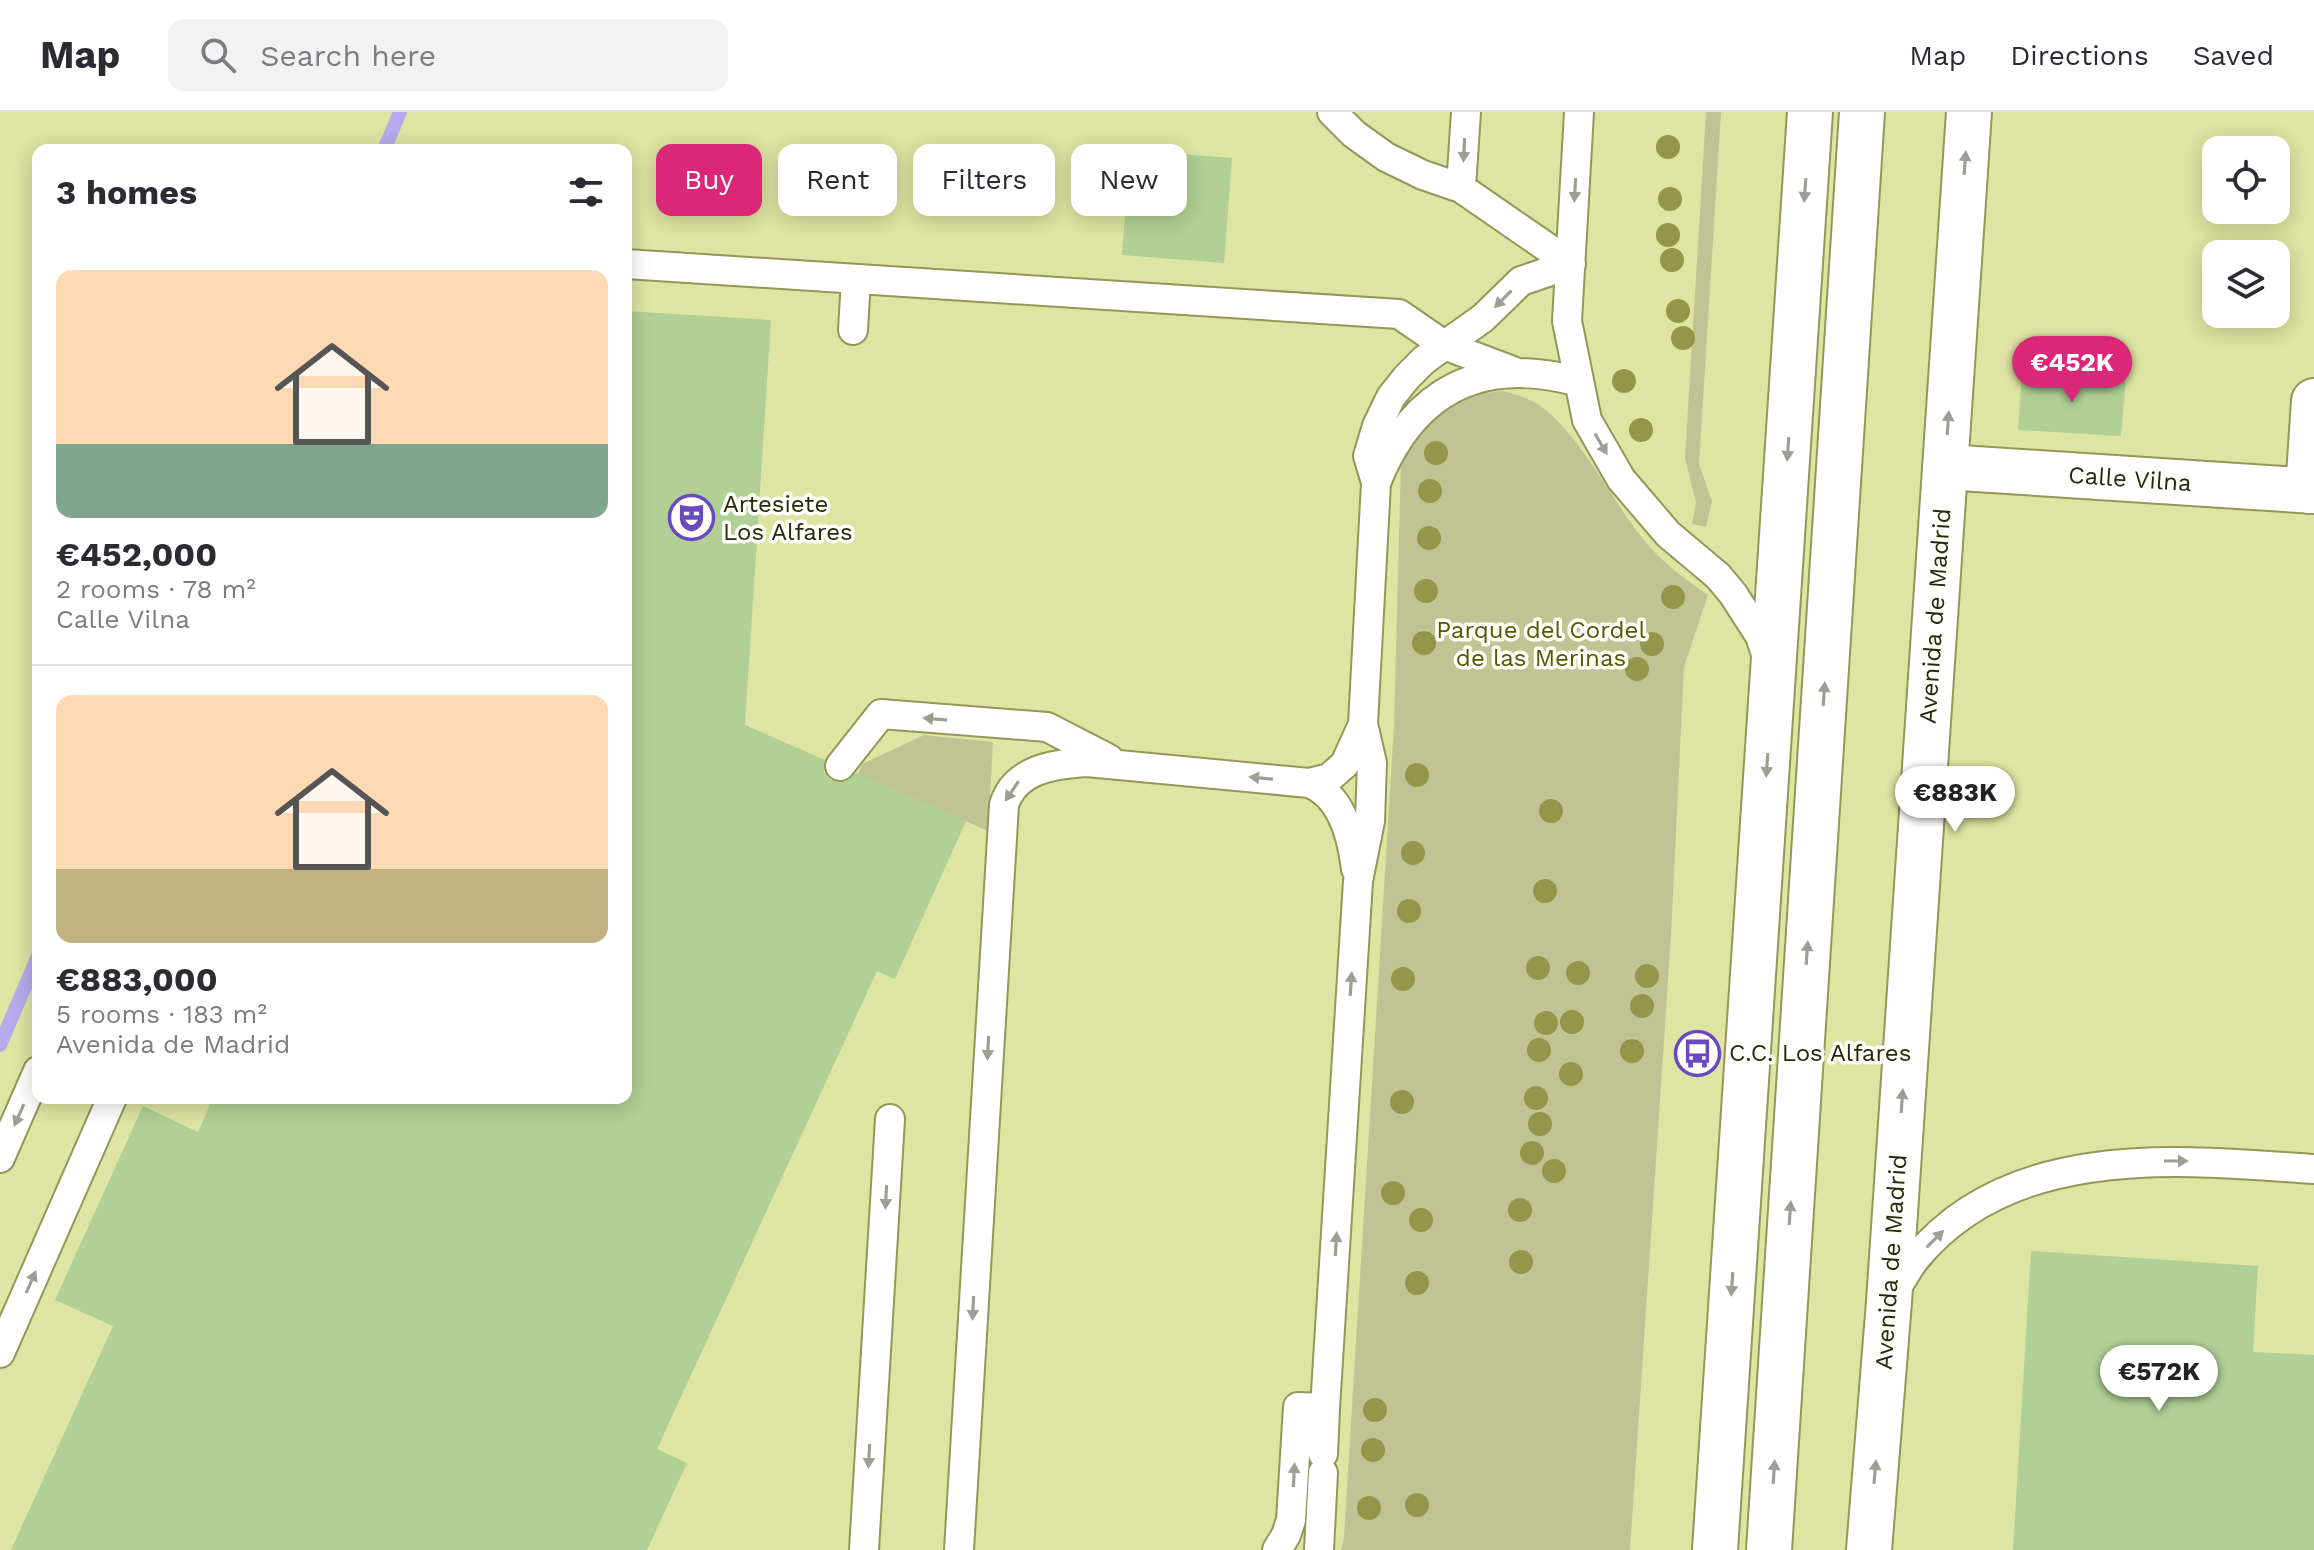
<!DOCTYPE html>
<meta charset="utf-8">
<style>
:root{--surface:#fff;--page:#f2f2f3;--text:#2b2b33;--muted:#7c7c81;--line:#e1e1e2;--accent:#db2777}
body{margin:0;font-family:"Work Sans",sans-serif;background:var(--page);color:var(--text);height:100vh;display:flex;flex-direction:column;font-size:30px;white-space:nowrap}
*{box-sizing:border-box;margin:0}
p{font-size:26px;color:var(--muted)}
.icon{flex:none;width:44px;height:44px;fill:none;stroke:currentColor;stroke-width:2;stroke-linecap:round;stroke-linejoin:round}
.map{position:relative;flex:1;overflow:hidden}
.drawer{position:absolute;left:32px;top:32px;width:600px;height:960px;display:flex;flex-direction:column;background:var(--surface);border-radius:16px;box-shadow:0 4px 20px #0003}
.drawer>*{flex:none}
.hud{position:absolute;left:656px;top:32px;width:760px;height:72px;display:flex;gap:16px}
.controls{position:absolute;left:2202px;top:24px;display:grid;gap:16px}
.controls a{display:grid;place-items:center;width:88px;height:88px;border-radius:16px;background:var(--surface);box-shadow:0 4px 20px #0003;font-size:40px}
.price{position:absolute;translate:-50% -68px;padding:0 18px;border-radius:28px;background:#fff;color:#222;font-size:26px;line-height:52px;filter:drop-shadow(0 2px 4px #0008)}
.price::after{content:'';position:absolute;left:50%;top:48px;width:24px;height:18px;margin-left:-12px;background:inherit;clip-path:polygon(0 0,100% 0,50% 100%)}
.price.selected{background:var(--accent);color:#fff}
ul{padding:0;list-style:none}
li{display:grid;align-content:center;gap:16px;height:424px;padding:0 24px}
li+li{border-top:2px solid var(--line)}
li span{display:grid;place-items:center;height:248px;border-radius:16px;color:#555}
li>.icon{margin-inline-start:auto}
span .icon{width:144px;height:144px;fill:#fffc;stroke-width:1}
li b{font-size:34px}
h2{display:flex;justify-content:space-between;align-items:center;height:96px;padding:0 24px;font-size:34px}
.tag{padding:0 28px;border-radius:16px;background:var(--surface);box-shadow:0 4px 20px #0003;font-size:28px;line-height:72px}
.tag.selected{background:var(--accent);color:#fff}
header{display:flex;align-items:center;gap:48px;box-sizing:border-box;height:112px;padding:0 40px;background:var(--surface);border-bottom:2px solid var(--line)}
header strong{font-size:38px}
nav{display:flex;gap:44px;margin-inline-start:auto;font-size:28px}
.search{width:560px;height:72px;background:var(--page);display:flex;align-items:center;gap:20px;box-sizing:border-box;padding:0 28px;border-radius:16px;color:var(--muted);font-size:30px}
.map>svg:first-child{display:block}
</style>
<header>
<strong>Map</strong>
<div class="search"><svg class="icon" aria-label="search" viewBox="0 0 24 24"><circle cx="10" cy="10" r="6"/><path d="M15 15l6 6"/></svg>Search here</div>
<nav><a>Map</a><a>Directions</a><a>Saved</a></nav>
</header>
<div class="map">
<svg width="2314" height="1438" viewBox="0 0 2314 1438">
<rect width="100%" height="100%" fill="#dee4a2"/>
<!-- green -->
<path fill="#c0c495" d="M 1706,0 L 1721,0 L 1699,352 L 1712,389 L 1706,415 L 1692,412 L 1696,391 L 1685,346 Z
M 1503,279 C 1517,283 1530,286 1542,295 C 1582,326 1611,387 1643,427 C 1661,450 1684,466 1708,483 L 1684,555 L 1671,824 L 1630,1438 L 1341,1438 L 1344,1425 L 1394,614 L 1401,347 L 1416,318 L 1456,289 L 1478,282 Z
M 924,623 L 993,630 L 988,719 L 858,662 L 862,652 Z"/>
<g fill="none" stroke-linecap="round" stroke-linejoin="round">
<!-- stream -->
<path stroke="#b6abec" stroke-width="14" d="M 384,38 L 400,0
M 0,933 L 38,844"/>
</g>
<!-- building -->
<path fill="#b0d096" d="M 1130,38 L 1232,46 L 1224,151 L 1122,143 Z
M 626,199 L 771,208 L 745,613 L 825,648 L 824,660 L 830,668 L 846,670 L 856,661 L 966,709 L 895,867 L 877,859 L 657,1337 L 687,1351 L 647,1438 L 11,1438 L 113,1214 L 55,1188 L 143,994 L 198,1020 L 213,986 L 626,986 Z
M 2022,259 L 2126,266 L 2121,324 L 2018,318 Z
M 2031,1139 L 2258,1154 L 2253,1240 L 2314,1243 L 2314,1438 L 2013,1438 Z"/>
<g fill="none" stroke-linecap="round" stroke-linejoin="round">
<defs>
<path id="lane" d="M 1332,0 L 1354,22 L 1386,45 L 1423,63 L 1461,76 L 1571,152
M 1579,0 L 1567,209 L 1587,308 L 1621,367 L 1668,422 L 1718,464 L 1733,482 L 1760,524 L 1768,548
M 1461,76 L 1466,0
M 626,152 L 1399,202 L 1444,233 L 1513,259
M 853,218 L 856,167
M 1375,367 L 1368,344 L 1377,314 L 1391,285 L 1407,265 L 1424,248 L 1483,206 L 1521,169 L 1571,152
M 840,654 L 881,602 L 1047,615 L 1109,647
M 1309,671 C 1342,683 1352,725 1356,757
M 0,1046 L 38,959
M 1893,1182 C 1901,1170 1907,1157 1916,1146 C 2012,1029 2181,1048 2314,1057
M 0,1241 L 112,986
M 1323,1342 L 1325,1296
M 864,1438 L 890,1007
M 959,1438 L 1004,693 C 1015,657 1054,652 1087,650 L 1309,671 L 1329,666 L 1345,652 L 1363,612 L 1376,371 C 1413,277 1482,243 1579,270
M 1277,1438 L 1286,1423 L 1291,1408 L 1298,1295 L 1325,1296 L 1358,769 L 1370,709 L 1372,651 L 1363,612
M 1319,1438 L 1323,1361"/>
<path id="street" d="M 1945,355 L 2314,379
M 2308,379 L 2314,289"/>
<path id="secondary" d="M 1869,1438 L 1889,1190 L 1969,0"/>
<path id="primary" d="M 1715,1438 L 1810,0
M 1769,1438 L 1862,0"/>
</defs>
<!-- lane casing -->
<use href="#lane" stroke="#939758" stroke-width="32"/>
<!-- street casing -->
<use href="#street" stroke="#939758" stroke-width="48"/>
<!-- secondary casing -->
<use href="#secondary" stroke="#939758" stroke-width="48"/>
<!-- primary casing -->
<use href="#primary" stroke="#939758" stroke-width="48"/>
<!-- lane -->
<use href="#lane" stroke="#fff" stroke-width="28"/>
<!-- street -->
<use href="#street" stroke="#fff" stroke-width="44"/>
<!-- secondary -->
<use href="#secondary" stroke="#fff" stroke-width="44"/>
<!-- primary -->
<use href="#primary" stroke="#fff" stroke-width="44"/>
</g>
<!-- trees -->
<g fill="#939749">
<circle cx="1668" cy="35" r="12"/>
<circle cx="1670" cy="87" r="12"/>
<circle cx="1668" cy="123" r="12"/>
<circle cx="1672" cy="148" r="12"/>
<circle cx="1678" cy="199" r="12"/>
<circle cx="1683" cy="226" r="12"/>
<circle cx="1624" cy="269" r="12"/>
<circle cx="1641" cy="318" r="12"/>
<circle cx="1436" cy="341" r="12"/>
<circle cx="1430" cy="379" r="12"/>
<circle cx="1429" cy="426" r="12"/>
<circle cx="1426" cy="479" r="12"/>
<circle cx="1673" cy="485" r="12"/>
<circle cx="1424" cy="531" r="12"/>
<circle cx="1652" cy="532" r="12"/>
<circle cx="1637" cy="557" r="12"/>
<circle cx="1417" cy="663" r="12"/>
<circle cx="1551" cy="699" r="12"/>
<circle cx="1413" cy="741" r="12"/>
<circle cx="1545" cy="779" r="12"/>
<circle cx="1409" cy="799" r="12"/>
<circle cx="1538" cy="856" r="12"/>
<circle cx="1578" cy="861" r="12"/>
<circle cx="1647" cy="864" r="12"/>
<circle cx="1403" cy="867" r="12"/>
<circle cx="1642" cy="894" r="12"/>
<circle cx="1572" cy="910" r="12"/>
<circle cx="1546" cy="911" r="12"/>
<circle cx="1539" cy="938" r="12"/>
<circle cx="1632" cy="939" r="12"/>
<circle cx="1571" cy="962" r="12"/>
<circle cx="1536" cy="986" r="12"/>
<circle cx="1402" cy="990" r="12"/>
<circle cx="1540" cy="1012" r="12"/>
<circle cx="1532" cy="1041" r="12"/>
<circle cx="1554" cy="1059" r="12"/>
<circle cx="1393" cy="1081" r="12"/>
<circle cx="1520" cy="1098" r="12"/>
<circle cx="1421" cy="1108" r="12"/>
<circle cx="1521" cy="1150" r="12"/>
<circle cx="1417" cy="1171" r="12"/>
<circle cx="1375" cy="1298" r="12"/>
<circle cx="1373" cy="1338" r="12"/>
<circle cx="1417" cy="1393" r="12"/>
<circle cx="1369" cy="1396" r="12"/>
</g>
<!-- one-way arrows -->
<defs><path id="oneway-solid" d="M-6-.8H1V-3.2L6.5 0L1 3.2V.8H-6Z" transform="scale(2)"/></defs>
<g fill="#9e9f93">
<use href="#oneway-solid" transform="translate(1464 38) rotate(93)"/>
<use href="#oneway-solid" transform="translate(1965 51) rotate(-86)"/>
<use href="#oneway-solid" transform="translate(1575 78) rotate(93)"/>
<use href="#oneway-solid" transform="translate(1805 78) rotate(94)"/>
<use href="#oneway-solid" transform="translate(1503 187) rotate(135)"/>
<use href="#oneway-solid" transform="translate(1948 311) rotate(-86)"/>
<use href="#oneway-solid" transform="translate(1601 332) rotate(60)"/>
<use href="#oneway-solid" transform="translate(1788 337) rotate(94)"/>
<use href="#oneway-solid" transform="translate(1824 582) rotate(-86)"/>
<use href="#oneway-solid" transform="translate(935 607) rotate(-175)"/>
<use href="#oneway-solid" transform="translate(1767 653) rotate(94)"/>
<use href="#oneway-solid" transform="translate(1261 666) rotate(-174)"/>
<use href="#oneway-solid" transform="translate(1012 679) rotate(124)"/>
<use href="#oneway-solid" transform="translate(1807 841) rotate(-86)"/>
<use href="#oneway-solid" transform="translate(1351 872) rotate(-86)"/>
<use href="#oneway-solid" transform="translate(988 936) rotate(93)"/>
<use href="#oneway-solid" transform="translate(1902 989) rotate(-86)"/>
<use href="#oneway-solid" transform="translate(19 1003) rotate(114)"/>
<use href="#oneway-solid" transform="translate(2176 1049)"/>
<use href="#oneway-solid" transform="translate(886 1085) rotate(93)"/>
<use href="#oneway-solid" transform="translate(1790 1101) rotate(-86)"/>
<use href="#oneway-solid" transform="translate(1935 1127) rotate(-45)"/>
<use href="#oneway-solid" transform="translate(1336 1132) rotate(-87)"/>
<use href="#oneway-solid" transform="translate(31 1170) rotate(-66)"/>
<use href="#oneway-solid" transform="translate(1732 1172) rotate(94)"/>
<use href="#oneway-solid" transform="translate(973 1196) rotate(93)"/>
<use href="#oneway-solid" transform="translate(869 1344) rotate(93)"/>
<use href="#oneway-solid" transform="translate(1774 1360) rotate(-86)"/>
<use href="#oneway-solid" transform="translate(1875 1360) rotate(-85)"/>
<use href="#oneway-solid" transform="translate(1294 1363) rotate(-87)"/>
</g>
<!-- icons -->
<defs>
<symbol id="theatre-ring" viewBox="-11 -11 22 22"><circle r="9.5" fill="#fefff9" stroke="#6a48c0" stroke-width="1.5"/><path d="M-5-5.5Q0-4 5-5.5V0Q5 5 0 6Q-5 5-5 0ZM-3.3-2.5H-1v1.5H-3.3ZM1-2.5H3.3v1.5H1ZM-2.8 1Q0 5.5 2.8 1Z" fill="#6a48c0"/></symbol>
<symbol id="bus-ring" viewBox="-11 -11 22 22"><circle r="9.5" fill="#fefff9" stroke="#6a48c0" stroke-width="1.5"/><path d="M-5-6H5V4H4V6H2V4H-2V6H-4V4H-5ZM-3.5-4V0h7V-4ZM-3.5 1.2v1.5H-2V1.2ZM2 1.2v1.5H3.5V1.2Z" fill="#6a48c0"/></symbol>
</defs>
<g fill-rule="evenodd">
<use href="#theatre-ring" x="666" y="380" width="51" height="51"/>
<use href="#bus-ring" x="1672" y="916" width="51" height="51"/>
</g>
<g text-anchor="middle" stroke-width="7" stroke-linejoin="round" paint-order="stroke">
<!-- street labels -->
<g font-size="24" fill="#27290f" stroke="#fefff9">
<text transform="translate(2130 367) rotate(4)" y="8">Calle Vilna</text>
<text transform="translate(1935 504) rotate(-86)" y="8">Avenida de Madrid</text>
<text transform="translate(1891 1150) rotate(-86)" y="8">Avenida de Madrid</text>
</g>
<!-- poi labels -->
<g font-size="24" fill="#27290f" stroke="#fefff9" text-anchor="start">
<text x="723" y="400">Artesiete<tspan x="723" dy="28">Los Alfares</tspan></text>
<text x="1729" y="949">C.C. Los Alfares</text>
</g>
<!-- park labels -->
<g font-size="24" fill="#555800" stroke="#fefff9">
<text x="1541" y="526">Parque del Cordel<tspan x="1541" dy="28">de las Merinas</tspan></text>
</g>
</g>
</svg>
<div class="controls">
<a><svg class="icon" aria-label="locate" viewBox="0 0 24 24"><circle cx="12" cy="12" r="6"/><path d="M12 2v4M12 18v4M2 12h4M18 12h4"/></svg></a>
<a><svg class="icon" aria-label="layers" viewBox="0 0 24 24"><path d="M12 4l9 5-9 5-9-5zM3 14l9 5 9-5"/></svg></a>
</div>
<b class="price selected" style="left:2072px;top:292px">€452K</b>
<b class="price" style="left:1955px;top:722px">€883K</b>
<b class="price" style="left:2159px;top:1301px">€572K</b>
<div class="hud">
<a class="tag selected">Buy</a>
<a class="tag">Rent</a>
<a class="tag">Filters</a>
<a class="tag">New</a>
</div>
<section class="drawer">
<h2>3 homes<svg class="icon" aria-label="filters" viewBox="0 0 24 24"><path d="M4 7h16M4 17h16"/><circle cx="9" cy="7" r="2"/><circle cx="15" cy="17" r="2"/></svg></h2>
<ul>
<li><span style="background:linear-gradient(#ffd9b3 70%,#7fa58c 0)"><svg class="icon" aria-label="home" viewBox="0 0 24 24"><path d="M3 11l9-7 9 7M6 9v11h12V9"/></svg></span><div><b>€452,000</b><p>2 rooms · 78 m²</p><p>Calle Vilna</p></div></li>
<li><span style="background:linear-gradient(#ffd9b3 70%,#c2b280 0)"><svg class="icon" aria-label="home" viewBox="0 0 24 24"><path d="M3 11l9-7 9 7M6 9v11h12V9"/></svg></span><div><b>€883,000</b><p>5 rooms · 183 m²</p><p>Avenida de Madrid</p></div></li>
</ul>
</section>
</div>
